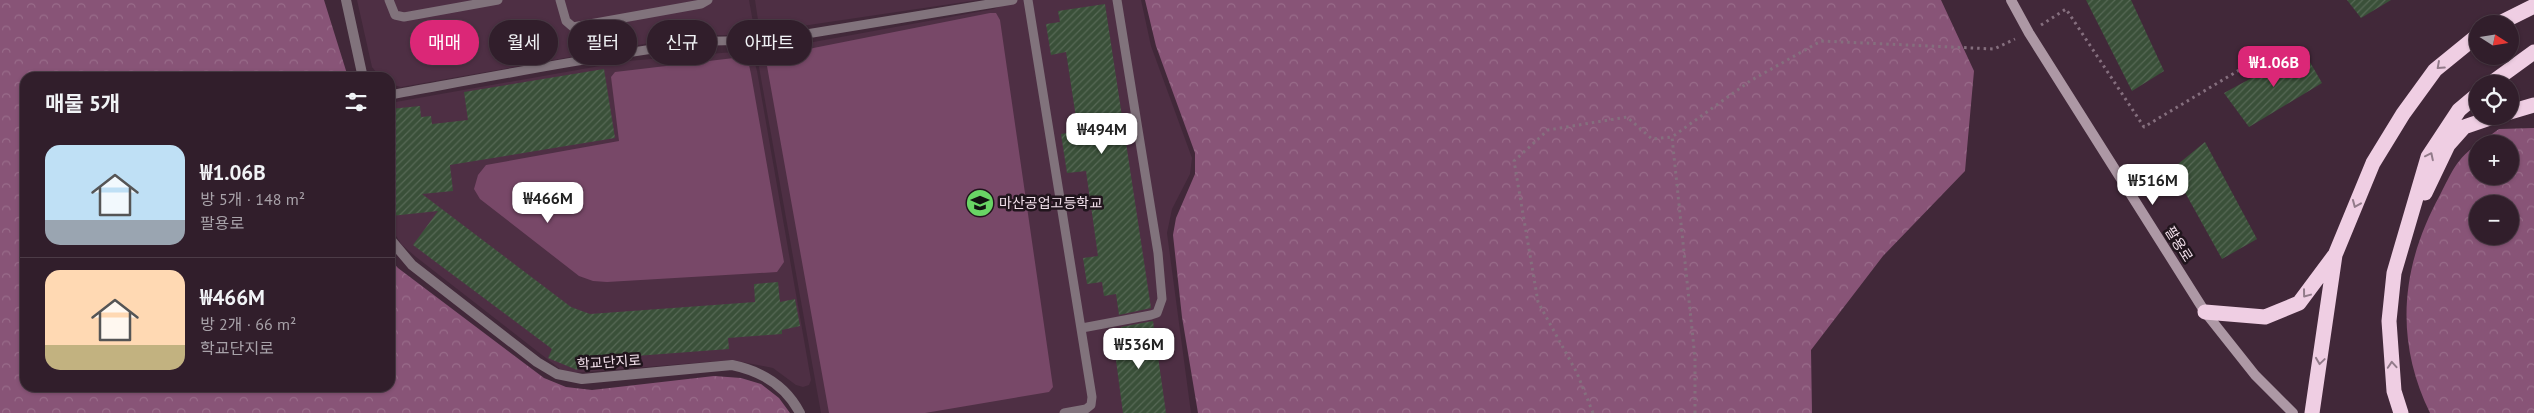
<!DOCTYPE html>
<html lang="ko">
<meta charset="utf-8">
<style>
:root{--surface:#311e2b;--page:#392733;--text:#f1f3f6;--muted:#a8a2a9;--line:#4c3c47;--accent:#db2777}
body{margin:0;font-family:"PT Sans","Noto Sans KR",sans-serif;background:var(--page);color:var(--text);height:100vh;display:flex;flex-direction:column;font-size:19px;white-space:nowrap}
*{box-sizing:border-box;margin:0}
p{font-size:16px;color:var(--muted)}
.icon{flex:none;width:28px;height:28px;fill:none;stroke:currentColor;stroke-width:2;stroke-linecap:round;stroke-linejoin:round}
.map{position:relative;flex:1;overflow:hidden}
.sheet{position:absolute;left:20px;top:72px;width:375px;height:320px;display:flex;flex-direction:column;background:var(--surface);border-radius:15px;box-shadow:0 1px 4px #0004,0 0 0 1px var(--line)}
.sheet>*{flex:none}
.guide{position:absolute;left:410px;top:20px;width:475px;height:45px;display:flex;gap:10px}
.needle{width:32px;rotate:102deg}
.buttons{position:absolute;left:2469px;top:15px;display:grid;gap:10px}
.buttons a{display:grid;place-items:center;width:50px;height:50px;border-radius:50%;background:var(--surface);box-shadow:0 1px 4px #0004,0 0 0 1px var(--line);font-size:25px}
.price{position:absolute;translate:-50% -42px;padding:0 11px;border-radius:10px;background:#fff;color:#222;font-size:16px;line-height:32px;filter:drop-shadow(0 1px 2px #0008)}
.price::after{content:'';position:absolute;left:50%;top:30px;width:15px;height:11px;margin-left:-8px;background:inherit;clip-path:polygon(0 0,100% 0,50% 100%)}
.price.on{background:var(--accent);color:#fff}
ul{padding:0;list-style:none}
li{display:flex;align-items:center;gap:15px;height:125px;padding:0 25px}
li+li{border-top:1px solid var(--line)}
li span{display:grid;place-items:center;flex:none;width:140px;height:100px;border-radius:15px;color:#555}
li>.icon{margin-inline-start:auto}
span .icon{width:60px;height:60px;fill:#fffc;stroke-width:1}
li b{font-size:21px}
h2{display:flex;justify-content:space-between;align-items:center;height:60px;padding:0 25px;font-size:21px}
.pill{padding:0 18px;border-radius:22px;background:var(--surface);box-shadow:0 1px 4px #0004,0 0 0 1px var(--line);font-size:18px;line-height:45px}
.pill.on{background:var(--accent);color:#fff}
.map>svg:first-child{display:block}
</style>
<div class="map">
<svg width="2534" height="413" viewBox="0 0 2534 413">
<defs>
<pattern id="forest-crowns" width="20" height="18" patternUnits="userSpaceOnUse" patternTransform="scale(1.25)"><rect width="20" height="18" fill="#885477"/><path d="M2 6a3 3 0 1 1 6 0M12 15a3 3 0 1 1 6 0" fill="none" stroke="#996c8a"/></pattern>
<pattern id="building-hatch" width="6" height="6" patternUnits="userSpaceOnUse" patternTransform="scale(1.25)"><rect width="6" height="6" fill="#3a5039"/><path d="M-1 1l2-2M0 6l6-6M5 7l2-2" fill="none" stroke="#576956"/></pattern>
</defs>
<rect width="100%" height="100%" fill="#412839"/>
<!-- built -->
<path fill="#4e2f44" d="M 357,0 L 749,0 L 753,22 L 743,35 L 695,35 L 401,87 L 390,84 L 390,78 L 380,77 L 372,67 Z
M 755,0 L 978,0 L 768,31 L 763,29 L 758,20 Z
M 1013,0 L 1141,0 L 1151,46 L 1192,158 L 1190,174 L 1172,209 L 1167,233 L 1191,413 L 821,413 L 759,67 L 763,57 L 771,51 L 786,47 L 994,9 Z
M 745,51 L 751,54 L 754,60 L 757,71 L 811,380 L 809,385 L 803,387 L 796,385 L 773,368 L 732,360 L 573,373 L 560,369 L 416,257 L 402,245 L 390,227 L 390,103 L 628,61 Z"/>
<!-- grass -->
<path fill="#784868" d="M 990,13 L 996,13 L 1000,20 L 1053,387 L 1049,392 L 925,413 L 829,413 L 767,66 L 773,56 Z
M 734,58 L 749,65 L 751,74 L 784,262 L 777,272 L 607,282 L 593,281 L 579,276 L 480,199 L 474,189 L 478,175 L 486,165 L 619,141 L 611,77 L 615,72 Z"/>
<!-- forest -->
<path fill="url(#forest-crowns)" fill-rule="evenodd" d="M 0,0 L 324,0 L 348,77 L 25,78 L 25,388 L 390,388 L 390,259 L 398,268 L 544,378 L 566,387 L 592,390 L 714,376 L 741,378 L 761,384 L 779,398 L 790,413 L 0,413 Z
M 1145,0 L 1941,0 L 1974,71 L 1965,171 L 1883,256 L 1811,350 L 1812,413 L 1198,413 L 1182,317 L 1173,235 L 1176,218 L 1195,174 L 1195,153 L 1156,46 Z
M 2534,128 L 2534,413 L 2430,413 C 2394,339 2401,266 2440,195 C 2452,172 2456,159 2478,144 L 2478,176 L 2510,176 L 2510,144 L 2478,144 L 2499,129 ZM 2478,204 L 2510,204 L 2510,236 L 2478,236 Z"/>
<!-- building -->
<path fill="url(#building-hatch)" d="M 2086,0 L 2131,0 L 2164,71 L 2132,91 Z
M 2347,0 L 2391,0 L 2361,18 Z
M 1105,4 L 1151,308 L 1119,315 L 1116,294 L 1104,296 L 1102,282 L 1087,284 L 1083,258 L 1098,256 L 1086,171 L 1067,173 L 1061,134 L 1078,131 L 1066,52 L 1051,55 L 1046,24 L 1060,22 L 1058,11 Z
M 2303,50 L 2322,83 L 2249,127 L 2224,93 Z
M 604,69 L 615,138 L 450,165 L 453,191 L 422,194 L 571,307 L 590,314 L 755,302 L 754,284 L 778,282 L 780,302 L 795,299 L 800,326 L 782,330 L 782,334 L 728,338 L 729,349 L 582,360 L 577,370 L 548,358 L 552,349 L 413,245 L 438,211 L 391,216 L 390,109 L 420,106 L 421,117 L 431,116 L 432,124 L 468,120 L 464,92 Z
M 2205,142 L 2257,239 L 2222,259 L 2172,169 Z
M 1153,321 L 1166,413 L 1123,413 L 1113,338 L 1123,336 L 1121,327 Z"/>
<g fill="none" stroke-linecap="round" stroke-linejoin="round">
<!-- path -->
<path stroke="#856f7e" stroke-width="3" stroke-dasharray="2.5 4" stroke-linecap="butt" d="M 2041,25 L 2066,9 L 2144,127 L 2251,63
M 1593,413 L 1577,373 L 1538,302 L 1514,161 L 1548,130 L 1627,117 L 1652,139 L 1672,137
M 1695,413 L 1695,358 L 1672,137 L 1750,81 L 1821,41 L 1994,49 L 2015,39"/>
<!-- lane -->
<path stroke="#81737c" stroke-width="9" d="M 389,0 L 395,15 L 404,17 L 498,0
M 560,0 L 566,21 L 573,27 L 701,4 L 708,0
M 1028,0 L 1092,397 L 1091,405 L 1086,409 L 1064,413
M 390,95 C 494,76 597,56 702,42 C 724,39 747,43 770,40 L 1013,0
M 1082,328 L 1151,315 L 1157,313 L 1162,299 L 1158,253 L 1117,0"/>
<!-- street -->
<path stroke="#81737c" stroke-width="10" d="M 346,0 L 363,78
M 390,239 L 412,265 L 537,362 L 557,374 L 582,379 L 732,365 C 761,371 786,386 800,413"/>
<!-- secondary -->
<path stroke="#ad98a5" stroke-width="10" d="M 2011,0 L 2029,33 L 2205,312 L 2255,375 L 2293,413"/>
<!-- highway -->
<path stroke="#efcee3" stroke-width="15" d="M 2498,24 L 2534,6
M 2490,84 L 2534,52
M 2510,112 L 2534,105
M 2425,193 L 2448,145 L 2464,127 L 2496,116
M 2205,312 L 2265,317 L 2299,303 L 2334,256
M 2312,413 L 2335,255 L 2373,163 L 2403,114 L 2435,70 L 2478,35
M 2401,413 L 2394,391 L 2389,321 L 2394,273 L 2428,157 L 2459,110 L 2478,94"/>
</g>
<!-- one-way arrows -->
<defs><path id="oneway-chevron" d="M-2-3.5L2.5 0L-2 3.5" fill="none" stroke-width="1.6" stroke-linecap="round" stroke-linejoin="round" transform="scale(1.25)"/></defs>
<g stroke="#927b8a">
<use href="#oneway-chevron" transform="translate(2440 66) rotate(138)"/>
<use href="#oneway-chevron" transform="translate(2430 156) rotate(-64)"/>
<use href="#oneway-chevron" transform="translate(2356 204) rotate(113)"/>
<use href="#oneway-chevron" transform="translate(2306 294) rotate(127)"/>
<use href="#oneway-chevron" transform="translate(2320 361) rotate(98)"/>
<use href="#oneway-chevron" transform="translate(2392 365) rotate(-94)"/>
</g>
<!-- icons -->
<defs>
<symbol id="school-disc" viewBox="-11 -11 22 22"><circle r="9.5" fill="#69d465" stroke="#21151d"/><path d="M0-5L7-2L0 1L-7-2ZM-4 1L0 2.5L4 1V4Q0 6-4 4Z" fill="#111"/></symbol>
</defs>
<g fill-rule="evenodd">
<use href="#school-disc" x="964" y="187" width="32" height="32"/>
</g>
<g text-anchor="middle" stroke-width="5" stroke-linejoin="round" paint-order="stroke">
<!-- poi labels -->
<g font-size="14" fill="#f1dfea" stroke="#21151d" text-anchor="start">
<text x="999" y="208">마산공업고등학교</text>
</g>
<!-- street labels -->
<g font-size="14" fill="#f1dfea" stroke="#21151d">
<text transform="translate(2179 244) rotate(58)" y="5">팔용로</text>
<text transform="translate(609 362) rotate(-4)" y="5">학교단지로</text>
</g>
</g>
</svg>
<div class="buttons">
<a><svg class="needle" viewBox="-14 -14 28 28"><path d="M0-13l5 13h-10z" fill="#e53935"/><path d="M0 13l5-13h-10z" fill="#a8a2a9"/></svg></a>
<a><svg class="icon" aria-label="locate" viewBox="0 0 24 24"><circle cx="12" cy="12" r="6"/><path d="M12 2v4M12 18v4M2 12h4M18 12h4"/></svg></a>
<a>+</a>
<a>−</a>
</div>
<b class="price on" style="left:2274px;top:88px">₩1.06B</b>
<b class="price" style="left:1102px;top:155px">₩494M</b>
<b class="price" style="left:2153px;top:206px">₩516M</b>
<b class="price" style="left:548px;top:224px">₩466M</b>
<b class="price" style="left:1139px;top:370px">₩536M</b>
<div class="guide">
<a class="pill on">매매</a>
<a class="pill">월세</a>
<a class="pill">필터</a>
<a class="pill">신규</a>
<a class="pill">아파트</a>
</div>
<section class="sheet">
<h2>매물 5개<svg class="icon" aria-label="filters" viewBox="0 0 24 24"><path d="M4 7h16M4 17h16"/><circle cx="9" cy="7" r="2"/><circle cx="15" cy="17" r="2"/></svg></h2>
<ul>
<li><span style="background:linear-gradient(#bfe0f5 75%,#9aa5b1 0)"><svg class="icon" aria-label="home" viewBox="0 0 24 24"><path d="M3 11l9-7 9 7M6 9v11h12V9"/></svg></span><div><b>₩1.06B</b><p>방 5개 · 148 m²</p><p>팔용로</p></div></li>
<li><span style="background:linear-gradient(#ffd9b3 75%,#c2b280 0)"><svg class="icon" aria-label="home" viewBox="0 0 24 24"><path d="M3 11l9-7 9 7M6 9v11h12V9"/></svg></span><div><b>₩466M</b><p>방 2개 · 66 m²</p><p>학교단지로</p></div></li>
</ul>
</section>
</div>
